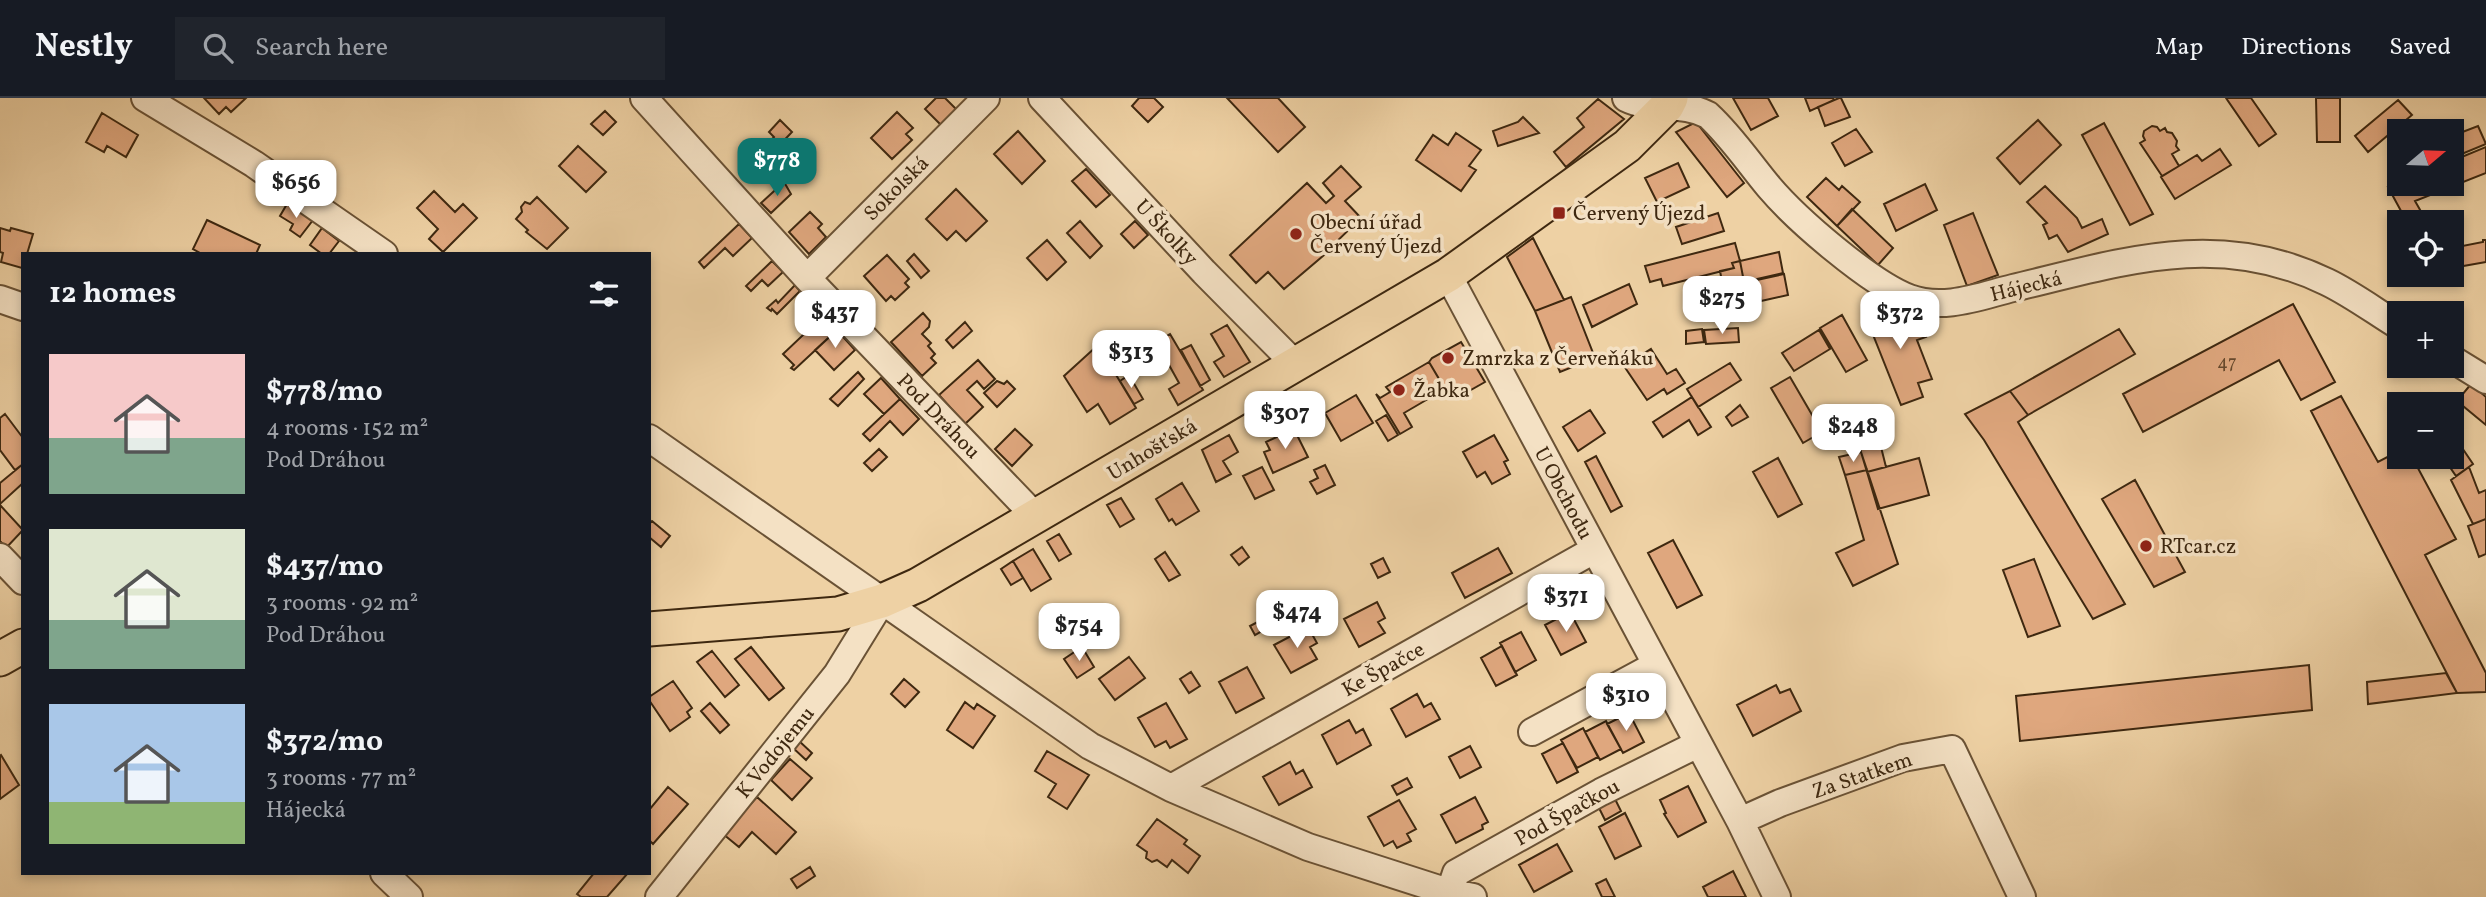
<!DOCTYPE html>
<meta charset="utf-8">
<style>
:root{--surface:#171b24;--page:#20242c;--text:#f1f3f6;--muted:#9ea1a6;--line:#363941;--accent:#0f766e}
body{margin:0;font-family:Vollkorn,serif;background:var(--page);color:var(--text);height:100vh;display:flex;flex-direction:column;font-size:26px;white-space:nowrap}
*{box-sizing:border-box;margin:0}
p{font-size:23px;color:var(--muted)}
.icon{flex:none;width:38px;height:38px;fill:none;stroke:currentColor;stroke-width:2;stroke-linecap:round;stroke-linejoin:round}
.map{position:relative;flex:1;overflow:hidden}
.side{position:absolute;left:21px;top:154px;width:630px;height:623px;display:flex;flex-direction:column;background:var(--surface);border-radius:0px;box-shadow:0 4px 10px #0003}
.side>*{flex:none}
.needle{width:46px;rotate:71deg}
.controls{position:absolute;left:2387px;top:21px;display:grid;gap:14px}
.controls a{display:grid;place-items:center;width:77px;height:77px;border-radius:0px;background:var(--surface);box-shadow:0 4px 10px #0003;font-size:35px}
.price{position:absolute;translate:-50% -60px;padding:0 16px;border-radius:14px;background:#fff;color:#222;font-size:23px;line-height:46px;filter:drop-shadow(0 2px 4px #0008)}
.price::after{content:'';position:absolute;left:50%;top:42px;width:21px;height:16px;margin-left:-10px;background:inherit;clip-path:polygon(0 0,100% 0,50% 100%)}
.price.selected{background:var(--accent);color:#fff}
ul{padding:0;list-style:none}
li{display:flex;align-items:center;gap:21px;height:175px;padding:0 28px}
li span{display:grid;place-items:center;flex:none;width:196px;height:140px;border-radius:0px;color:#555}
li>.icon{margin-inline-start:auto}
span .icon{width:84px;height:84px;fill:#fffc;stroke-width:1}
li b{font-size:30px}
h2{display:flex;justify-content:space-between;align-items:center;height:84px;padding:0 28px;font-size:30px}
header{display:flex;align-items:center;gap:42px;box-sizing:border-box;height:98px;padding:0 35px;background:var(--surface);border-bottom:2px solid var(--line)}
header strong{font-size:33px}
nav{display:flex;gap:38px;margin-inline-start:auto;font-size:24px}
.search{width:490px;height:63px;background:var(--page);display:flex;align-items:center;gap:18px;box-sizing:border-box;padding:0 24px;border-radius:0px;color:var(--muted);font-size:26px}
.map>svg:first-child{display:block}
</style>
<header>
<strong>Nestly</strong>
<div class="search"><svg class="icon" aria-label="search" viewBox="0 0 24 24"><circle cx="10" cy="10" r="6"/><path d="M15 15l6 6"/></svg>Search here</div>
<nav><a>Map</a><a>Directions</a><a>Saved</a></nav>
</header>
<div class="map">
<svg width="2486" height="799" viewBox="0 0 2486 799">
<rect width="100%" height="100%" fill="#eed1a4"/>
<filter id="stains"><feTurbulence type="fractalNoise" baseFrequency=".00286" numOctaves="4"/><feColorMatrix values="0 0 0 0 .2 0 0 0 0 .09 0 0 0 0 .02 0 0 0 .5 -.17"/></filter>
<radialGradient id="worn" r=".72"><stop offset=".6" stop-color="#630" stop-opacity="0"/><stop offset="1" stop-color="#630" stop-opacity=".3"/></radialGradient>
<!-- building -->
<path fill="#dfa77e" stroke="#3e2810" stroke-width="2" d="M 204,0 L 246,0 L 231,14 L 226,9 L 219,16 Z
M 936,0 L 945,0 L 965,20 L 949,35 L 925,11 Z
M 1139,0 L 1154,0 L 1163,9 L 1148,24 L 1132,8 Z
M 1227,0 L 1278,0 L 1305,29 L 1278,54 Z
M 1733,0 L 1768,0 L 1778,18 L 1751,32 Z
M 1805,0 L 1833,0 L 1834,2 L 1810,13 Z
M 1839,0 L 1841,0 L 1850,19 L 1825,28 L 1818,9 Z
M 2226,0 L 2251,0 L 2276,36 L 2259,48 Z
M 2316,0 L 2340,0 L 2340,44 L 2317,44 Z
M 1598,1 L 1624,21 L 1566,69 L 1554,54 L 1584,29 L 1577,20 Z
M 2398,2 L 2412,17 L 2368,54 L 2355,38 Z
M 605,13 L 616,24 L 603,37 L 591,26 Z
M 897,14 L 913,30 L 906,36 L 912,42 L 892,61 L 871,40 Z
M 102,15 L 138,37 L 126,59 L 107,48 L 104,54 L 86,44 Z
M 1523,19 L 1539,35 L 1498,48 L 1493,33 L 1518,24 Z
M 780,22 L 792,34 L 772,55 L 765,49 L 774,39 L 769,34 Z
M 2038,22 L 2061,47 L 2020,86 L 1997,60 Z
M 1696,24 L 1744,85 L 1727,99 L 1676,34 Z
M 2104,25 L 2153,116 L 2130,127 L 2082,37 Z
M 2152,28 L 2157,29 L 2160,33 L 2165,30 L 2167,34 L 2172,35 L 2177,43 L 2176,48 L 2179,52 L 2172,56 L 2179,68 L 2162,78 L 2140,45 L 2145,42 L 2143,38 L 2144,33 Z
M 2478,28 L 2486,46 L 2452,60 L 2452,38 Z
M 1856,31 L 1872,54 L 1845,68 L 1832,45 Z
M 1018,33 L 1045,63 L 1022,86 L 994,56 Z
M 1456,35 L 1481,52 L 1469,68 L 1476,72 L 1461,93 L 1416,62 L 1433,37 L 1448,47 Z
M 578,48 L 606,74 L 586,94 L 559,68 Z
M 2486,49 L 2486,75 L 2415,103 L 2427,124 L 2407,124 L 2388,89 L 2399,85 L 2452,86 L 2452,63 Z
M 2220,51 L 2231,67 L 2175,101 L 2161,79 L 2197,57 L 2202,63 Z
M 1678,65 L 1689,89 L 1657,104 L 1645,80 Z
M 1341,68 L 1361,89 L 1345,103 L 1361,120 L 1332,148 L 1330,152 L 1284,191 L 1268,174 L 1256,185 L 1230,157 L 1307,85 L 1326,105 L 1334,98 L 1323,85 Z
M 1086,71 L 1110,97 L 1096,109 L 1072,83 Z
M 1826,80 L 1839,92 L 1842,88 L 1860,104 L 1837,128 L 1807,99 Z
M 784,84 L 791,96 L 771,115 L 761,105 Z
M 1925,86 L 1937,112 L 1896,133 L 1884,106 Z
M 2045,88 L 2077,120 L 2082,130 L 2102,121 L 2108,136 L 2068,154 L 2057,137 L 2049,141 L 2043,127 L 2047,125 L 2027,104 Z
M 956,91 L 987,123 L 966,143 L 956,133 L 947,142 L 926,121 Z
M 434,93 L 455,114 L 463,106 L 477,120 L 443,154 L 429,141 L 438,131 L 417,110 Z
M 537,99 L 568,130 L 547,151 L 526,134 L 528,132 L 516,121 L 522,114 L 521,109 L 525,104 L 530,106 Z
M 287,106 L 313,122 L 300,139 L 290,132 L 293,126 L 280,118 Z
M 1852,111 L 1893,150 L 1878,167 L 1837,128 Z
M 810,114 L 822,126 L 818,130 L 826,139 L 809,156 L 789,134 Z
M 1718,115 L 1724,133 L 1682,146 L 1676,129 Z
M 1973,115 L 1998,177 L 1967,188 L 1944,127 Z
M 207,122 L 260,147 L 256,156 L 202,156 L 193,151 Z
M 1080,123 L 1102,148 L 1090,160 L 1067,135 Z
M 1135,123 L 1148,137 L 1134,150 L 1121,136 Z
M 739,126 L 752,140 L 733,158 L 725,150 L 704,170 L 699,164 Z
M 0,130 L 10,133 L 11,130 L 33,136 L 27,156 L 23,156 L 22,170 L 1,164 L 3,155 L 0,154 Z
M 322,130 L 339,143 L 329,156 L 322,156 L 310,147 Z
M 1533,140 L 1564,202 L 1535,213 L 1507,159 Z
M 1047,142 L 1066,164 L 1047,182 L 1027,160 Z
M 2483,142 L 2486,142 L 2486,164 L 2452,170 L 2452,150 L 2483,144 Z
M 1735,145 L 1740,163 L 1732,165 L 1734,170 L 1663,188 L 1661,181 L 1650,184 L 1645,168 Z
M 1779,154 L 1783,175 L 1744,184 L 1740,163 Z
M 914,156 L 929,173 L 921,180 L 907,163 Z
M 887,157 L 909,181 L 905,185 L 909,189 L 895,202 L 891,198 L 886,203 L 864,178 Z
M 772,163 L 783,174 L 768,188 L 762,182 L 751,193 L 746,188 Z
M 1740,163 L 1744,184 L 1723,189 L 1720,173 L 1734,170 L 1732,165 Z
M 1784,176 L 1788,197 L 1761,203 L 1757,182 Z
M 1629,186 L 1637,206 L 1592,229 L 1583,207 Z
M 795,187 L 800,193 L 777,216 L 772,211 L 771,213 L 767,210 L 776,202 L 778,205 Z
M 1571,199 L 1595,260 L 1560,274 L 1535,213 Z
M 1887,205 L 1891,214 L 1919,223 L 1926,239 L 1917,242 L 1932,281 L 1918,285 L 1923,299 L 1901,307 L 1864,214 Z
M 2293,206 L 2335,284 L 2301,302 L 2279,262 L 2143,334 L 2123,296 Z
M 923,215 L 930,223 L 929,229 L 922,236 L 931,245 L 928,248 L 935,256 L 931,260 L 936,265 L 922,278 L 891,244 Z
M 1842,217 L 1867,262 L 1846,274 L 1820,230 Z
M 822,219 L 837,232 L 794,272 L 791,270 L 794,267 L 783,256 Z
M 965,224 L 972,233 L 953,250 L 946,242 Z
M 1227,227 L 1250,264 L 1224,279 L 1214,264 L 1224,258 L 1211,236 Z
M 1738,230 L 1739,244 L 1706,246 L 1704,232 Z
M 1702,231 L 1704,244 L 1686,246 L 1686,233 Z
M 2119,231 L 2135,256 L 2028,317 L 2010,293 Z
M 837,232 L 855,252 L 834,272 L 815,252 Z
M 1819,232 L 1830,251 L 1794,273 L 1782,255 Z
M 1170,236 L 1203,292 L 1178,307 L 1169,291 L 1179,285 L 1159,249 L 1161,248 L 1156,244 Z
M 1461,244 L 1485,284 L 1460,298 L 1458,294 L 1453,297 L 1448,289 L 1445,291 L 1429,264 L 1432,260 Z
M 1098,247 L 1136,310 L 1110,326 L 1098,306 L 1087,314 L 1064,278 Z
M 1191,247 L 1210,282 L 1200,288 L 1181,252 Z
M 1651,251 L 1667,276 L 1676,271 L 1685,285 L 1667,296 L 1664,291 L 1647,302 L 1624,268 Z
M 978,262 L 995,281 L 984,291 L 977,283 L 967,292 L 983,309 L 965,326 L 939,297 Z
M 1429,264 L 1445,291 L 1404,315 L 1412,329 L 1400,336 L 1376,296 L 1380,300 L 1390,294 L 1386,289 Z
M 1730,265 L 1741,282 L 1698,309 L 1687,291 Z
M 858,274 L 864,281 L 838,308 L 830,301 Z
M 1129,277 L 1143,301 L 1134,306 L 1120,283 Z
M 1790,279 L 1822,334 L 1803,345 L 1771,290 Z
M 881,280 L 900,301 L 884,316 L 864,296 Z
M 997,283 L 1004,286 L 1007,283 L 1015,291 L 997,309 L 984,295 Z
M 2471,286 L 2486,299 L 2486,327 L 2457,303 Z
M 2010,293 L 2028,317 L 2018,324 L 2125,506 L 2093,521 L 1984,342 L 1965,316 Z
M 1356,297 L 1373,325 L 1341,343 L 1325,315 Z
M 2341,298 L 2378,364 L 2399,353 L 2399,359 L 2412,359 L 2456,441 L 2425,457 L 2486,575 L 2486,594 L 2457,595 L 2311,313 Z
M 1692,299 L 1711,329 L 1698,337 L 1689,322 L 1663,339 L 1653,324 Z
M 900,301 L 919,321 L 903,337 L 890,323 L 870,343 L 863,336 Z
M 1740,307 L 1748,319 L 1732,328 L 1726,319 Z
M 1871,309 L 1886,369 L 1867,374 L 1861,354 L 1856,313 Z
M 1590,312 L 1605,335 L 1578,353 L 1563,329 Z
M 1856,313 L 1858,328 L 1823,345 L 1818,336 L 1822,334 L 1820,330 Z
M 5,316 L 23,340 L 23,366 L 15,372 L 0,352 L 0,320 Z
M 1386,317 L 1398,337 L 1388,343 L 1376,323 Z
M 1015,331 L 1032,347 L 1012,368 L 995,351 Z
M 1294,331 L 1308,359 L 1273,375 L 1264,354 L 1270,352 L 1266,344 Z
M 2452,335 L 2473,366 L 2456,378 L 2443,359 L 2452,359 Z
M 1229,337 L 1238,354 L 1223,363 L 1231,376 L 1216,384 L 1202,352 Z
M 1494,337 L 1508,362 L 1504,364 L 1510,376 L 1492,386 L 1485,374 L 1477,379 L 1463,354 Z
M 879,351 L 887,359 L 872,373 L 864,365 Z
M 1861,354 L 1867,372 L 1845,377 L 1839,359 Z
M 1596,358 L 1622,408 L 1611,414 L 1585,364 Z
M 1778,360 L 1802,406 L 1778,419 L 1753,374 Z
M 1919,360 L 1929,397 L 1878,411 L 1867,374 Z
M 23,366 L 23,385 L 0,406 L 0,385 Z
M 1325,367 L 1335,387 L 1317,396 L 1310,384 L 1318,380 L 1314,372 Z
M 1262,369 L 1274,392 L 1255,401 L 1243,378 Z
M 2469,369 L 2479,395 L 2486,392 L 2486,421 L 2473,426 L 2451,382 Z
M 1867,372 L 1898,466 L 1853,488 L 1836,455 L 1864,442 L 1845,377 Z
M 2135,382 L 2185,474 L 2154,489 L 2102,401 Z
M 1182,385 L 1199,413 L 1176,427 L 1172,421 L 1169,423 L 1156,401 Z
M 1121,400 L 1134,421 L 1120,429 L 1107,407 Z
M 0,407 L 23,432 L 6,450 L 0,443 Z
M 2486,421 L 2486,456 L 2479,459 L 2468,428 Z
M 652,423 L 670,438 L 661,449 L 649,439 L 649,426 Z
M 1059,436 L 1071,456 L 1059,463 L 1047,443 Z
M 1673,442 L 1702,497 L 1677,510 L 1648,455 Z
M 1242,449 L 1249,459 L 1239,467 L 1231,457 Z
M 1498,450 L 1512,475 L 1465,500 L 1452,475 Z
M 1033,451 L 1051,481 L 1031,493 L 1013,463 Z
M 1165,454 L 1180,477 L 1169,483 L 1155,461 Z
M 1383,460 L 1390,474 L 1378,480 L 1371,466 Z
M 2034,461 L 2060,528 L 2028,539 L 2003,472 Z
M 1013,463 L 1023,480 L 1011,487 L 1001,471 Z
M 1377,504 L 1385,520 L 1378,524 L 1385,535 L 1359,549 L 1344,521 Z
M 1570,514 L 1586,544 L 1561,557 L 1545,527 Z
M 1267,519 L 1272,527 L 1255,537 L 1250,528 Z
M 1308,529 L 1317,545 L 1310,549 L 1317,561 L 1291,575 L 1274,547 Z
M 1521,534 L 1536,562 L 1515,574 L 1500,545 Z
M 1502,548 L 1517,577 L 1496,588 L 1481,560 Z
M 751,549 L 784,590 L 769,602 L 735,561 Z
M 1082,549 L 1094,569 L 1077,580 L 1064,561 Z
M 712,553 L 739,587 L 725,599 L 697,564 Z
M 1129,559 L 1145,580 L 1115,602 L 1099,581 Z
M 2309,567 L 2312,612 L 2020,643 L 2016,598 Z
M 1247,569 L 1264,600 L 1236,615 L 1219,584 Z
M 1191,574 L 1200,588 L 1189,595 L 1180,581 Z
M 2446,575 L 2457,595 L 2368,606 L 2367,584 Z
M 904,581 L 919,594 L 905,609 L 891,596 Z
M 673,583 L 692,610 L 687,614 L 690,619 L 670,633 L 649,602 L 649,599 Z
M 1776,587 L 1780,595 L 1790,591 L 1801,613 L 1753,638 L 1737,607 Z
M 1417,596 L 1424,609 L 1431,605 L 1440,621 L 1406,639 L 1391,611 Z
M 965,604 L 974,611 L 977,606 L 995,618 L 973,650 L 947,632 Z
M 710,605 L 729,627 L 720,635 L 701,613 Z
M 1166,605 L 1187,641 L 1170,650 L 1166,643 L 1155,649 L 1138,620 Z
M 1629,615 L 1644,644 L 1623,655 L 1607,626 Z
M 1349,622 L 1356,635 L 1363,631 L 1371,647 L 1337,666 L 1322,637 Z
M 1606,623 L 1621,651 L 1600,662 L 1585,634 Z
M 1583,630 L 1598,659 L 1577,670 L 1561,642 Z
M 798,642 L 812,655 L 806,662 L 792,649 Z
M 1563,645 L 1578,674 L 1557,685 L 1542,656 Z
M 1470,648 L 1481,669 L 1460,680 L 1449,659 Z
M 1047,653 L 1089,677 L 1067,711 L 1048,699 L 1056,686 L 1035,673 Z
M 1,657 L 19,687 L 0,701 L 0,658 Z
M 790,661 L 812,680 L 792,702 L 771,682 Z
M 1290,664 L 1296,676 L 1303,672 L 1312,689 L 1279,707 L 1263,679 Z
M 1407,680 L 1412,689 L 1397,697 L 1392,688 Z
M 1688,688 L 1706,724 L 1678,739 L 1664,716 L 1666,715 L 1660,702 Z
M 668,689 L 688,706 L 653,746 L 649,742 L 649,712 Z
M 1613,697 L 1621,713 L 1605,722 L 1597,706 Z
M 757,699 L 796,734 L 776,756 L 752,734 L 739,749 L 723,736 Z
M 1475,699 L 1488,724 L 1482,727 L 1483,731 L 1456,745 L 1441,717 Z
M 1399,702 L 1416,731 L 1407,736 L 1411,743 L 1397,750 L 1393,743 L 1384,748 L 1368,719 Z
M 1625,715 L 1641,748 L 1615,761 L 1599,729 Z
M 1157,721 L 1187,742 L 1184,746 L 1200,758 L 1188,775 L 1172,762 L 1167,769 L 1157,762 L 1152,764 L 1146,760 L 1147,754 L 1137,747 Z
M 1557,746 L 1572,773 L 1534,794 L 1519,767 Z
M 810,769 L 815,778 L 797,790 L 791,781 Z
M 1733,773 L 1746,799 L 1708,799 L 1703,789 Z
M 594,775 L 628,775 L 607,799 L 581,799 L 577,796 Z
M 1606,781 L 1615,799 L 1602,799 L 1596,786 Z"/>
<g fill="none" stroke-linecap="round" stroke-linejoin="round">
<defs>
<path id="minor" d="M 145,0 L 254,66 L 384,156
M 644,0 L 807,180 L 1036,419
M 1042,0 L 1204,174 L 1295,266
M 1626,0 C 1652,13 1682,3 1708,17 C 1731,38 1749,65 1769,89 C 1797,122 1870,185 1909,200 C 1944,213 1980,198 2013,190 C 2122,164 2218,131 2327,184 C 2352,196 2376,214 2399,228
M 1448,177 L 1740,723 L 1777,799
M 807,180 L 986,0
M 0,201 L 23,209
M 2452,261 L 2486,282
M 649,340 L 1090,648 L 1171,690 L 1308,749 L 1448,794 L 1473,799
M 0,459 L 23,483
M 1532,634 L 1656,567
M 1171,690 L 1594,452
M 1740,723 L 1780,705 L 1903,660 L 1952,651 L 2022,799
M 384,775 L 409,799
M 659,799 L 837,576 L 882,503
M 1448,799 L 1456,775 L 1601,694 L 1698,646"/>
<path id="major" d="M 649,531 L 838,516 L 882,503 L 918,487 L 1448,177 L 1627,48 L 1667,8 L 1671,0
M 0,561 L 23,548"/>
</defs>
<!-- minor casing -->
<use href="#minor" stroke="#6a5235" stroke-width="30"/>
<!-- major casing -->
<use href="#major" stroke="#3e2810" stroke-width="37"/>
<!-- minor -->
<use href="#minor" stroke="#f4e1c4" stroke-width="26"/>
<!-- major -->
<use href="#major" stroke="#eed1a4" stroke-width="33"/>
</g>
<!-- markers -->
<g fill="#8f2418" stroke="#f4e1c4" stroke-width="2.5">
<rect x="1552" y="108" width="14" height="14" rx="3.5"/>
<circle cx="1296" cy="136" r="7"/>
<circle cx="1448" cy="260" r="7"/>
<circle cx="1399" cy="292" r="7"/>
<circle cx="2146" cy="448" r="7"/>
</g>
<g text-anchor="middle" stroke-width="7" stroke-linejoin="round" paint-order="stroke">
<!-- number labels -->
<g font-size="18" fill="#66482c">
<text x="2227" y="270">47</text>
</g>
<!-- street labels -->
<g font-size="21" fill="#3e2810" stroke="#f4e1c4">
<text transform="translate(896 90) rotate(-45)" y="7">Sokolská</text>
<text transform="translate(1167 134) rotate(47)" y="7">U Školky</text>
<text transform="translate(2026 188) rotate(-14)" y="7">Hájecká</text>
<text transform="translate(939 318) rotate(46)" y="7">Pod Dráhou</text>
<text transform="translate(1152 351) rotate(-31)" y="7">Unhošťská</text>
<text transform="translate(1564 395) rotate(62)" y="7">U Obchodu</text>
<text transform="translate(1383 571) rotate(-29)" y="7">Ke Špačce</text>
<text transform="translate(775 654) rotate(-51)" y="7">K Vodojemu</text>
<text transform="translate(1862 677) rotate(-19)" y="7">Za Statkem</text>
<text transform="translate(1567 714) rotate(-29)" y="7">Pod Špačkou</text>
</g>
<!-- poi labels -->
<g font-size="21" fill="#3e2810" stroke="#f4e1c4" text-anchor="start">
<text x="1573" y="122">Červený Újezd</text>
<text x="1310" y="131">Obecní úřad<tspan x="1310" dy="24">Červený Újezd</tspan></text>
<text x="1462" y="267">Zmrzka z Červeňáku</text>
<text x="1413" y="299">Žabka</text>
<text x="2160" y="455">RTcar.cz</text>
</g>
</g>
<rect width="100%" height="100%" filter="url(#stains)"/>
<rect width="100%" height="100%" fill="url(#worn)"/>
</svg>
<div class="controls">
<a><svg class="needle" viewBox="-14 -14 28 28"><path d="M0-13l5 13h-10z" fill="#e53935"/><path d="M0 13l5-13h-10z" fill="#9ea1a6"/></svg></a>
<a><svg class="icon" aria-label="locate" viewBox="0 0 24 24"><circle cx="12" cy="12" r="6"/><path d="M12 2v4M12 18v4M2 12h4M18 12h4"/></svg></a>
<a>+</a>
<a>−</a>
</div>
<b class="price selected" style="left:777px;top:100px">$778</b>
<b class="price" style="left:296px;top:122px">$656</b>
<b class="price" style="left:1722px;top:238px">$275</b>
<b class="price" style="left:835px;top:252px">$437</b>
<b class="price" style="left:1900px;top:253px">$372</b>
<b class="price" style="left:1131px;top:292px">$313</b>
<b class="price" style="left:1285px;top:353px">$307</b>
<b class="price" style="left:1853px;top:366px">$248</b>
<b class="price" style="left:1566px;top:536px">$371</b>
<b class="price" style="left:1297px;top:552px">$474</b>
<b class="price" style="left:1079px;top:565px">$754</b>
<b class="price" style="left:1626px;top:635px">$310</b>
<section class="side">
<h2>12 homes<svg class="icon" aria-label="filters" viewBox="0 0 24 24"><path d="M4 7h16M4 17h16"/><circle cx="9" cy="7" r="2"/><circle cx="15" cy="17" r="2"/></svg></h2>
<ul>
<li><span style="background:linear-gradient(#f6c9c9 60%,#7fa58c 0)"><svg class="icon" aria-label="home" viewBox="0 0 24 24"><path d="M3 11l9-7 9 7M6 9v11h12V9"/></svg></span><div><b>$778/mo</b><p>4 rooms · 152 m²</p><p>Pod Dráhou</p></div></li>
<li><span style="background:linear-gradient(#dfe7d0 65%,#7fa58c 0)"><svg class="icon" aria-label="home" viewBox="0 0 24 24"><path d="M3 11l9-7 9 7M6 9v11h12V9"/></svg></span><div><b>$437/mo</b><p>3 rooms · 92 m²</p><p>Pod Dráhou</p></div></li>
<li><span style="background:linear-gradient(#a9c7e8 70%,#8fb573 0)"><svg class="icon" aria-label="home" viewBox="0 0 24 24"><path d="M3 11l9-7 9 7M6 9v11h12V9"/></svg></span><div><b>$372/mo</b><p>3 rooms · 77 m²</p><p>Hájecká</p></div></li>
</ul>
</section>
</div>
